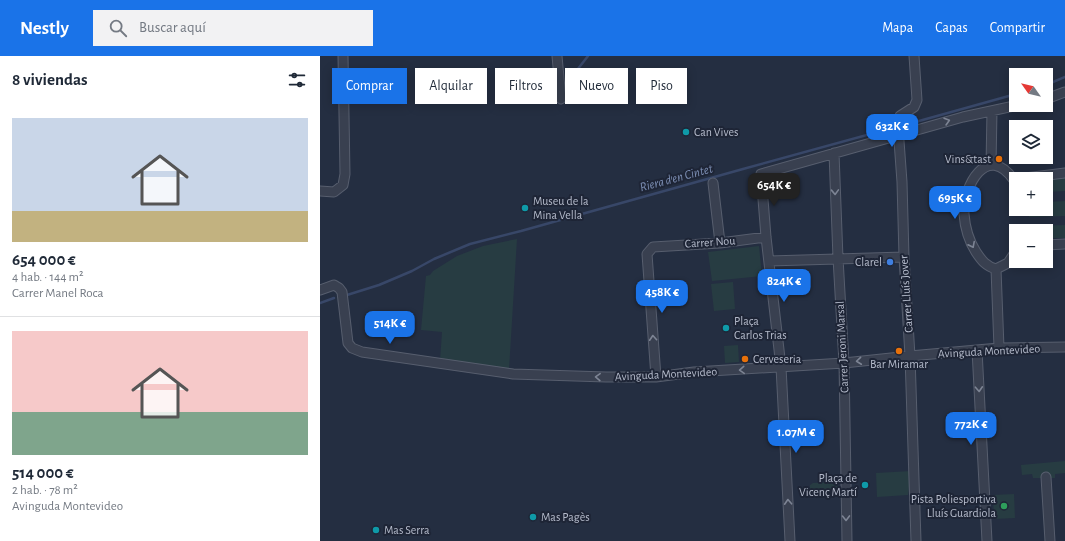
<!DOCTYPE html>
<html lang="es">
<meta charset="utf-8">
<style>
:root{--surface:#fff;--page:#f2f2f3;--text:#1f2937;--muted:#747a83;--line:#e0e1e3;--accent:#1a73e8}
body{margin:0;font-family:"Alegreya Sans",sans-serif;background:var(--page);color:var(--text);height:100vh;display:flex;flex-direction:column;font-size:15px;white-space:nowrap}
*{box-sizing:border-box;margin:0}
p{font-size:13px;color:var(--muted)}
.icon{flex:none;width:22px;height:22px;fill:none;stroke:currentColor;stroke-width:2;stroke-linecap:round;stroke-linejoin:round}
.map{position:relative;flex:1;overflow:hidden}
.drawer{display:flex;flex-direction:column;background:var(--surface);width:320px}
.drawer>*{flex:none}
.top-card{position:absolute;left:12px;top:12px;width:380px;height:36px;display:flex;gap:8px}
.needle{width:26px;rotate:304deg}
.controls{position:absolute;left:689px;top:12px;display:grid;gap:8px}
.controls a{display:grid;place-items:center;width:44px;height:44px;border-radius:0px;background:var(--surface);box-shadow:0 2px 10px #0003;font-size:20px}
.price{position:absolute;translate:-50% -34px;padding:0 9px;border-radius:8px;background:var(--accent);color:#fff;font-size:13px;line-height:26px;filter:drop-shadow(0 1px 2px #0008)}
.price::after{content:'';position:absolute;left:50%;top:24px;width:12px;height:9px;margin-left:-6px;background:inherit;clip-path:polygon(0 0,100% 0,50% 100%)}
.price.on{background:#222;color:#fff}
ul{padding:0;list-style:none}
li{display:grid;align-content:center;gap:8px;height:212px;padding:0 12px}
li+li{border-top:1px solid var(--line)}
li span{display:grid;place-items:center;height:124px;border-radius:0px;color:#555}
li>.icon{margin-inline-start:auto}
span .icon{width:72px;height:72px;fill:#fffc;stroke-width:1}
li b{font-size:17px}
h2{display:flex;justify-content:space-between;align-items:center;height:48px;padding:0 12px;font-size:17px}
.pill{padding:0 14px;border-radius:0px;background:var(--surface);box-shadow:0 2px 10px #0003;font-size:14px;line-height:36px}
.pill.on{background:var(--accent);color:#fff}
header{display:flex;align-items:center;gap:24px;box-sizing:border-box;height:56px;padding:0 20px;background:var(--accent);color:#fff}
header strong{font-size:19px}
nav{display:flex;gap:22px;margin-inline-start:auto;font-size:14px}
.search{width:280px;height:36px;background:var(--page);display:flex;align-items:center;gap:10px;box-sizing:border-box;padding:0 14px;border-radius:0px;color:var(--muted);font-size:15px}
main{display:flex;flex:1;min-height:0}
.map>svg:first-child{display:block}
</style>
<header>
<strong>Nestly</strong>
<div class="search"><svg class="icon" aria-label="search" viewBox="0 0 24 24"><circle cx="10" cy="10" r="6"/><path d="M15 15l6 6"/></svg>Buscar aquí</div>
<nav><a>Mapa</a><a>Capas</a><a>Compartir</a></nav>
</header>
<main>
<section class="drawer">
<h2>8 viviendas<svg class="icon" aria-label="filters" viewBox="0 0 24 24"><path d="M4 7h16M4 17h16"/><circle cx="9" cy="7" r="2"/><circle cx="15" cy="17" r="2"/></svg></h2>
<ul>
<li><span style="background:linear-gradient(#c9d6e8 75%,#c2b280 0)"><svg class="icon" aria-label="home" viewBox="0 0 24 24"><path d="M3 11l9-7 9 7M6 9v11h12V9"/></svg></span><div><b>654 000 €</b><p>4 hab. · 144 m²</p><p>Carrer Manel Roca</p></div></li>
<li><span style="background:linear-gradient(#f6c9c9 65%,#7fa58c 0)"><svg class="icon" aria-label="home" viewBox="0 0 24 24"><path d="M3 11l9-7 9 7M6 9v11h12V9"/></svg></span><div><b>514 000 €</b><p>2 hab. · 78 m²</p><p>Avinguda Montevideo</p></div></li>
</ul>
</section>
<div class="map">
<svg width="745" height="485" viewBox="0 0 745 485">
<rect width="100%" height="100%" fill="#242e41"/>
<!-- green -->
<path fill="#273c42" d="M 745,121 L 745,135 L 726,136 L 726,123 Z
M 745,145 L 745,160 L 709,161 L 708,153 L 726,153 L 726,146 Z
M 745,169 L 745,182 L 726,182 L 726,175 L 709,175 L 709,170 Z
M 197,183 L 189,314 L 120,305 L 122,276 L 101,274 L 106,220 L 110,219 L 113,215 L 137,200 L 163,190 Z
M 439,190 L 442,220 L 392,225 L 388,196 Z
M 413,226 L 415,253 L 394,255 L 391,228 Z
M 418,289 L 419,306 L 405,307 L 404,290 Z
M 745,405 L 745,417 L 735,418 L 735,422 L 713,422 L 712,418 L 702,419 L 701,409 Z
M 591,415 L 588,439 L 557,441 L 556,417 Z
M 518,426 L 518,434 L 493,436 L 490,434 L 490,429 L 493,427 Z
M 694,438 L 695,462 L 674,463 L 673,439 Z"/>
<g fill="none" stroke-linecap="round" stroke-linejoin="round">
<!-- stream -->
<path stroke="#384768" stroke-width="2.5" d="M 726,29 L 745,21
M 243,32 L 268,0
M 581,70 L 696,38
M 27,239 L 59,229 L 92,215 L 114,203 L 150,188 L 201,175 L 423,113 L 576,71
M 0,247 L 14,242"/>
<defs>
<path id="minor" d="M 237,0 L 241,43
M 594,0 L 597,44 L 594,51 L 580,60 L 578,71 L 582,126 L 584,201 L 590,300 L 596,485
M 726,43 L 745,36
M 514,97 L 518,202 L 524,307 L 527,485
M 671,109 L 672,55
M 696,123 L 694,124 C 667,86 643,130 644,158 C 645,172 649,185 656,196 C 662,205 666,210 676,213 L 688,207 L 696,195
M 697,123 L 745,117
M 393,127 L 400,187
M 0,135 L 14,136 L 23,129 L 25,118 L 23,0
M 726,189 L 745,188
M 449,205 L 584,201
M 676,213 L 679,292
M 0,234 L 14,229 L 19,232 L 22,236 L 28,287 L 32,292 L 42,296 L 193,318 L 286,321 L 336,321 L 374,316 L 524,307 L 590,300 L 679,292 L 745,291
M 657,294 L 667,485
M 336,321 L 327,198 L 333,191 L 400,187 L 446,181
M 726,421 L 730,485
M 470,485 L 461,311 L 446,181 L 441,118 L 643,61 L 699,49"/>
</defs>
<!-- minor casing -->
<use href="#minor" stroke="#575e6e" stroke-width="11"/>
<!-- minor -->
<use href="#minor" stroke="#394050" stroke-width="9"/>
</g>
<!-- one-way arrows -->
<defs><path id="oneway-chevron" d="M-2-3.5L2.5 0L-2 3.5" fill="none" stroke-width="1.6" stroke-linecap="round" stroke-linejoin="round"/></defs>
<g stroke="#7d8494">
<use href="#oneway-chevron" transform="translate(627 65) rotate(-16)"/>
<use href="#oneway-chevron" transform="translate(515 136) rotate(88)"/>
<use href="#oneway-chevron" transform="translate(652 189) rotate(63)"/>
<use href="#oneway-chevron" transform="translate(333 282) rotate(-94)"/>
<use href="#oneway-chevron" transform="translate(539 305) rotate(174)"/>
<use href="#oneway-chevron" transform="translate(422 314) rotate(176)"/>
<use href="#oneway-chevron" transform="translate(278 321) rotate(-178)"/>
<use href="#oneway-chevron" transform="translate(659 333) rotate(87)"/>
<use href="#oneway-chevron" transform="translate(468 446) rotate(-93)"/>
<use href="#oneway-chevron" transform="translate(526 462) rotate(89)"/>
</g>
<!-- markers -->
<g fill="#0f9aa8" stroke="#1e2536" stroke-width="1.5">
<circle cx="366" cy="76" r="4"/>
<circle cx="205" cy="152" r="4"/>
<circle cx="406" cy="272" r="4"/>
<circle cx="545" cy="429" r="4"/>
<circle cx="213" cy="461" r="4"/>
<circle cx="56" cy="474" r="4"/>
</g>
<g fill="#e8710a" stroke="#1e2536" stroke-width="1.5">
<circle cx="679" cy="103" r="4"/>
<circle cx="579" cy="295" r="4"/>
<circle cx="425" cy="303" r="4"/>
</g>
<circle fill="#3f7fe0" stroke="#1e2536" stroke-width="1.5" cx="570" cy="206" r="4"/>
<circle fill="#2e9e5b" stroke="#1e2536" stroke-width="1.5" cx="684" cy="450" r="4"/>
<g text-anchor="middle" stroke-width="4" stroke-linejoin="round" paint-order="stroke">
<!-- poi labels -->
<g font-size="12" fill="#b5bbcb" stroke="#1e2536" text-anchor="start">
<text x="374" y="80">Can Vives</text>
<text x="671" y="107" text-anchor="end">Vins&amp;tast</text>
<text x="213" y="149">Museu de la<tspan x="213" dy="14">Mina Vella</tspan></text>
<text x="562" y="210" text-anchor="end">Clarel</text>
<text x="414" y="269">Plaça<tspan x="414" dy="14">Carlos Trias</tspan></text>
<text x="433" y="307">Cerveseria</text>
<text x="579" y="312" text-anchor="middle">Bar Miramar</text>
<text x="537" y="426" text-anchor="end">Plaça de<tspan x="537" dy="14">Vicenç Martí</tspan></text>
<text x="676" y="447" text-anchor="end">Pista Poliesportiva<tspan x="676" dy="14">Lluís Guardiola</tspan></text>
<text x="221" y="465">Mas Pagès</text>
<text x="64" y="478">Mas Serra</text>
</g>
<!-- street labels -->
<g font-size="12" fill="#b5bbcb" stroke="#1e2536">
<text transform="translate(390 186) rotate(-4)" y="4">Carrer Nou</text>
<text transform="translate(586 238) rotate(-94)" y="4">Carrer Lluís Jover</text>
<text transform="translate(522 291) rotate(-93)" y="4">Carrer Jeroni Marsal</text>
<text transform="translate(669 295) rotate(-3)" y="4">Avinguda Montevideo</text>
<text transform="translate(346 318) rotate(-3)" y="4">Avinguda Montevideo</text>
</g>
<!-- water labels -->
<g font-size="13" font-style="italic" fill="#7c8eb3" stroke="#1e2536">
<text transform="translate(356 121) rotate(-15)" y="5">Riera d'en Cintet</text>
</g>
</g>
</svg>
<div class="controls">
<a><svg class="needle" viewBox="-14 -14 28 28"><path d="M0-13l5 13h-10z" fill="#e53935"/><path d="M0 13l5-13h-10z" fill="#747a83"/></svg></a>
<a><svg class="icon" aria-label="layers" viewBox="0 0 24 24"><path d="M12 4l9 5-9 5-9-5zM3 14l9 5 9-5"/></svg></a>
<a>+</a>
<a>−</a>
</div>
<b class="price" style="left:572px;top:92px">632K €</b>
<b class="price on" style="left:454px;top:151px">654K €</b>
<b class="price" style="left:635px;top:164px">695K €</b>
<b class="price" style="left:464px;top:247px">824K €</b>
<b class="price" style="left:342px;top:258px">458K €</b>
<b class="price" style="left:70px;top:289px">514K €</b>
<b class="price" style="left:651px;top:390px">772K €</b>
<b class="price" style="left:476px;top:398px">1.07M €</b>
<div class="top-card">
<a class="pill on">Comprar</a>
<a class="pill">Alquilar</a>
<a class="pill">Filtros</a>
<a class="pill">Nuevo</a>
<a class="pill">Piso</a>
</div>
</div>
</main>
